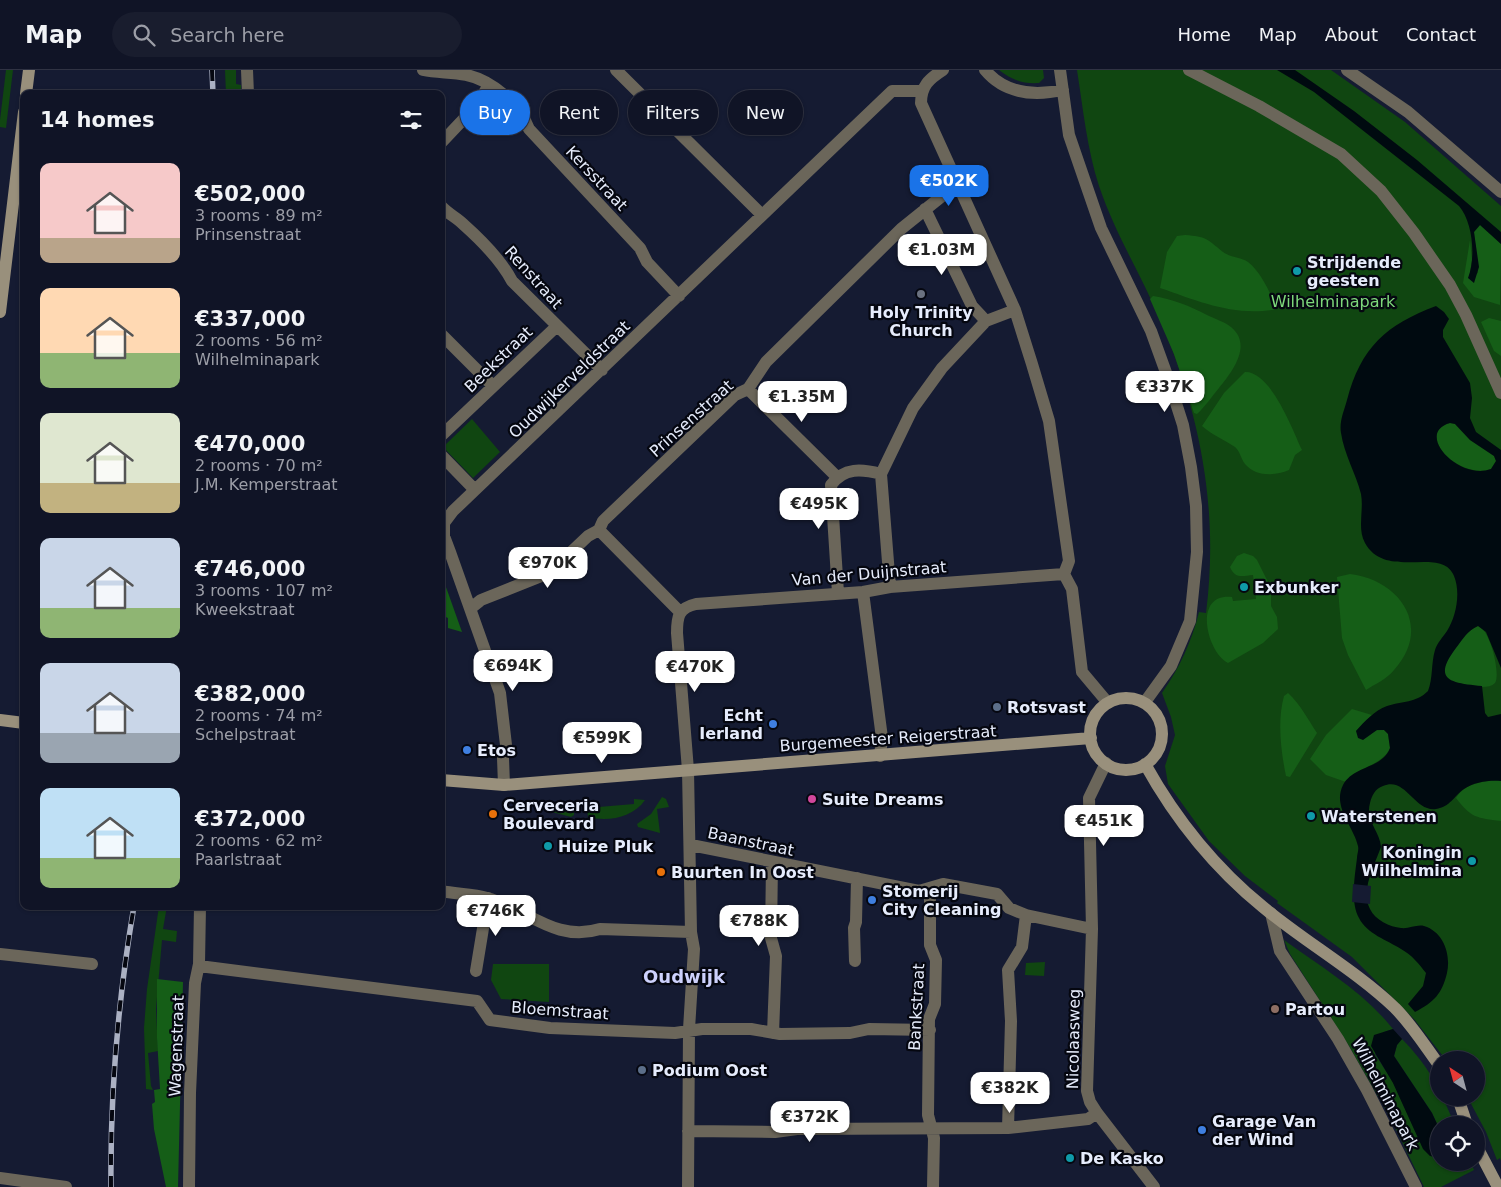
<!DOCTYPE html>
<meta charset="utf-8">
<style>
:root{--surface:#101426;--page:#191d2e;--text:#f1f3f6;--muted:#9c9ea7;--line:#303343;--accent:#1a73e8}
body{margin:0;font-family:"DejaVu Sans",sans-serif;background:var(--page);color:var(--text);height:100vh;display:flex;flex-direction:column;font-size:19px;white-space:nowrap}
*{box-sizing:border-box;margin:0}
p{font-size:16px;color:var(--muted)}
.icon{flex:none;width:28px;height:28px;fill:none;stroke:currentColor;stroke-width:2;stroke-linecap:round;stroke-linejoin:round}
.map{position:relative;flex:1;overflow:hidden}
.side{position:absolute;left:20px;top:20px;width:425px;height:820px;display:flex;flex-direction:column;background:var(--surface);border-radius:10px;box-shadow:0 1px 4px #0004,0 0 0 1px var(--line)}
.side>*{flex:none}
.hud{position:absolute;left:460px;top:20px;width:475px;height:45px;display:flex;gap:10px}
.needle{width:32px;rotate:324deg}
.buttons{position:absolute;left:1430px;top:981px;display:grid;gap:10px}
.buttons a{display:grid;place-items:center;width:55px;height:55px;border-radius:50%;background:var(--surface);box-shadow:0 1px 4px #0004,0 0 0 1px var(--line);font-size:25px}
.price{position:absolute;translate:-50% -42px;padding:0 11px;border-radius:10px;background:#fff;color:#222;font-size:16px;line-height:32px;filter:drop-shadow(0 1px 2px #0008)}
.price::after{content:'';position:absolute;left:50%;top:30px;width:15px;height:11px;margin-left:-8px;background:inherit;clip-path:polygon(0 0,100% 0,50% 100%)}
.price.current{background:var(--accent);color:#fff}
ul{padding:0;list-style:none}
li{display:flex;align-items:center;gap:15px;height:125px;padding:0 20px}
li span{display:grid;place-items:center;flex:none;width:140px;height:100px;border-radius:10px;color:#555}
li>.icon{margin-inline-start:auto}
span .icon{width:60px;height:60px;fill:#fffc;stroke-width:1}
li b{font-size:21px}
h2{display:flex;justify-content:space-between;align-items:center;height:60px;padding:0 20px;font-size:21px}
.tag{padding:0 18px;border-radius:22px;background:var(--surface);box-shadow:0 1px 4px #0004,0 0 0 1px var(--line);font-size:18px;line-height:45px}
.tag.current{background:var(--accent);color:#fff}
header{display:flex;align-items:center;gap:30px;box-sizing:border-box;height:70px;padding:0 25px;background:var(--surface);border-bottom:1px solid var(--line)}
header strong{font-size:24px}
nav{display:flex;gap:28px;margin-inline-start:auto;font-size:18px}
.search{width:350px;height:45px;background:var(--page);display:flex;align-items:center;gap:12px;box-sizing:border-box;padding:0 18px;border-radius:28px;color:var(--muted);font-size:19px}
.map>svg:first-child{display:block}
</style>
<header>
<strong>Map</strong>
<div class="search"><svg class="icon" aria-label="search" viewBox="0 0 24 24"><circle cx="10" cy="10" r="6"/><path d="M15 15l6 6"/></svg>Search here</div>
<nav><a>Home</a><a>Map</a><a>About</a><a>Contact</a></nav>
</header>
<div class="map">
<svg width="1501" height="1117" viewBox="0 0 1501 1117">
<rect width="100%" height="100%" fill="#151b32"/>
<!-- green -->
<path fill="#104611" d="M 6,0 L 13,0 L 6,58 L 0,57 L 0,50 Z
M 225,0 L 236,0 L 236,14 L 241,15 L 241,20 L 237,20 L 237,24 L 226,24 Z
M 999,0 L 1043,0 L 1044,8 L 1039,13 C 1023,14 1012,10 999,0 Z
M 1077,0 L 1331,0 L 1405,52 L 1501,136 L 1501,1091 L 1500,1088 L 1497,1090 L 1486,1062 L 1468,1028 L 1476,1028 L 1476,990 L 1446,990 L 1414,949 L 1352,887 L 1277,833 L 1278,831 L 1245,806 L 1209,771 L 1168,714 L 1165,696 L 1175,665 L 1171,647 L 1162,623 C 1179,599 1192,571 1199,542 L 1206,543 C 1219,442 1201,347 1162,254 C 1142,206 1116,166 1099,116 C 1087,79 1083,38 1077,0 Z
M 472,349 L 500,382 L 473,408 L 443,377 Z
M 662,727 L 666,729 L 669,737 L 657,739 L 660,763 L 638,757 L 637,754 L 651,744 Z
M 634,729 L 645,730 C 633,748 607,752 588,747 L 587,738 L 634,734 Z
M 572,734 L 574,735 L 574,745 L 571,747 L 541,739 L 541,736 Z
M 159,836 L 167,836 L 163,859 L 177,861 L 176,872 L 162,870 L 156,939 L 158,981 L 148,983 L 151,1016 L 153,1020 L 146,1019 L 144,958 L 147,919 Z
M 1284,870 C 1321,897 1364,922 1393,959 L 1384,962 L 1375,984 L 1393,1012 L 1416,1062 L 1436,1088 L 1439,1088 L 1439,1092 L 1471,1093 L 1474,1100 L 1441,1117 L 1424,1117 L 1390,1047 L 1349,976 L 1290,884 Z
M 1045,892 L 1044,906 L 1025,905 L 1026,893 Z
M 493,894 L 549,894 L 549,932 L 501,929 L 491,910 Z
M 1402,969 C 1414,981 1439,1010 1439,1028 L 1443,1028 L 1455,1055 L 1439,1055 L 1439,1058 L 1432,1043 L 1394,986 L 1397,975 Z"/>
<!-- forest -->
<path fill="#155e17" d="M 1480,155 L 1501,174 L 1500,235 L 1474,227 L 1463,213 L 1470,170 L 1472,190 L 1469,208 L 1478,203 L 1474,162 Z
M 1185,165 C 1207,167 1206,168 1223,182 C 1231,188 1241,187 1248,192 C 1262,203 1270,224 1278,239 C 1234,247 1201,232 1160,218 L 1167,182 L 1177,166 Z
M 1153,226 C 1172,229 1190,236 1207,245 C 1215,249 1225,252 1231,257 C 1253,275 1232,302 1219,318 C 1212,326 1205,337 1197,344 L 1194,343 L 1174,284 L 1150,229 Z
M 1489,248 L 1501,251 L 1501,286 L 1494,281 L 1481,252 Z
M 1245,302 C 1271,301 1293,361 1302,380 L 1295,385 L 1289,400 C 1275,406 1256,407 1245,394 C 1241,389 1240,381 1235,377 C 1223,369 1214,366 1202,356 L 1224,323 Z
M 1450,353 L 1455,354 L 1470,370 L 1494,386 L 1496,391 L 1491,399 C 1458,410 1414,363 1450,353 Z
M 1244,483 L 1253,486 L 1257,490 L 1271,518 L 1271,536 L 1277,547 L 1278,559 L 1263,573 L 1228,593 C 1208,584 1191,523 1232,527 L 1233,531 L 1256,529 L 1253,505 C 1242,506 1235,509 1230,497 L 1237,486 Z
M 441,503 L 462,562 L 448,558 L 448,548 L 441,545 Z
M 1350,504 C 1400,510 1433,557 1394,600 C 1387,609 1375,614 1366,620 L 1348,585 L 1342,568 L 1337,507 Z
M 1478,556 C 1490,559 1501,604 1495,613 C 1487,621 1467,615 1457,613 C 1425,606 1463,562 1478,556 Z
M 1288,623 C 1301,635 1307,648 1317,663 L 1290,707 L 1286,706 C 1281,682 1277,651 1284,626 Z
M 1352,639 L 1372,645 L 1356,661 L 1384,660 L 1388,664 L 1390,678 C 1383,695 1359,696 1346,712 L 1326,705 L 1310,689 L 1326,665 Z
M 1495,710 L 1501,711 L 1501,751 C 1477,748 1471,748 1456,728 C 1465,714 1479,712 1495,710 Z
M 157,909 L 183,912 L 178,1117 L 166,1117 L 154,1059 L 152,1034 L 155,1032 L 154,1020 L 160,1019 L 157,968 Z"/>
<!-- water -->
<path fill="#000a10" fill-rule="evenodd" d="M 1277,0 L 1295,0 L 1354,41 L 1417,90 L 1501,162 L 1501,174 L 1480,155 L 1474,162 L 1479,197 L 1474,213 L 1468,208 C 1476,188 1473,152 1459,136 L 1314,22 Z
M 1436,236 L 1444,242 L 1449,249 L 1443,260 L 1443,267 L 1470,313 L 1472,328 L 1470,348 L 1476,362 L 1501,380 L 1501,598 L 1486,562 L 1478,556 C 1467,561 1463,569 1456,578 C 1431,611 1452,613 1482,616 L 1485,643 L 1488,647 L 1501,644 L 1501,711 C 1489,710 1474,712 1464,719 C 1454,726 1450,737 1436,739 C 1414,742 1406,706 1383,716 C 1375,719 1372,725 1370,733 C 1365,751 1380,761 1381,777 C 1375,794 1360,821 1370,839 C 1375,850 1390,857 1401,858 C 1409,859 1417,854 1424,856 C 1444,862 1451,885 1447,903 C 1442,924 1434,932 1415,942 L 1408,934 L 1423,916 L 1426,903 C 1419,894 1412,885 1401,879 C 1387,870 1367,864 1359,848 C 1350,832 1355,805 1357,788 C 1357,784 1359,780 1358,776 C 1354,757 1332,737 1343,715 C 1354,695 1382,699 1390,678 L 1388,664 L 1384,660 L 1377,660 L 1363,670 L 1358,668 L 1356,661 C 1365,651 1374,641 1387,636 C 1402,631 1416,633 1428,621 C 1433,609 1431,593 1435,580 C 1437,573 1443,567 1447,561 C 1456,547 1461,523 1454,506 C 1442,475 1386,511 1365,473 C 1357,459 1364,440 1361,424 C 1356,404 1344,384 1341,363 C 1339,352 1344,341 1347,330 C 1361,277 1386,255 1436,236 ZM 1450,353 L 1455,354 L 1470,370 L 1494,386 L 1496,391 L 1491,399 C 1459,411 1414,363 1450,353 Z
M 1393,959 L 1402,969 L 1397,975 L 1394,986 L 1432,1043 L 1439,1058 L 1439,1088 L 1430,1086 L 1423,1079 L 1393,1013 L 1371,976 L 1374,965 Z"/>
<!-- pier -->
<path fill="#151b32" d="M 1353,814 L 1371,816 L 1370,834 L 1352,832 Z"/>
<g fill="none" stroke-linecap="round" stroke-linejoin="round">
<!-- street -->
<path stroke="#6b665a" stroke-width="12" d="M 247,0 L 248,24
M 423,0 C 437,3 452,2 466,5 C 492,10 520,35 529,59 L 640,178 L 647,192 L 679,226
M 616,0 L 762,145
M 943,0 C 929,9 921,16 921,33 L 1015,240 L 1032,294 L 1049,351 L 1069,491 L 1064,504 L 1072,519 L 1082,602 L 1108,633
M 985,0 C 1005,24 1035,26 1063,20
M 1060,0 L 1069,65 L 1101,158 L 1151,261 L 1168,308 L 1183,355 L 1191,397 L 1196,436 L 1197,482 L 1190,551 L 1171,596 L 1145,632
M 1189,0 L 1259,36 L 1341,84 L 1381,121 L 1414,163 L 1450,215 L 1466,245 L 1501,323
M 1347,0 L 1408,42 L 1501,122
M 441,73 L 476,36 L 489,15
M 441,136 C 448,144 456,147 463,154 C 481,170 501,190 512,211 L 602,300
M 925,139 L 972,236 L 986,251
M 441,264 L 493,316
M 748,319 L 837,407
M 441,366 L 557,256
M 441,385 L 475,420
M 599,460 L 680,542
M 890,517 L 881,404 L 913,338 L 942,298 L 986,251 L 1015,240
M 863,522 L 882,668 L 880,686
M 838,523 L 831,415 C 844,397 862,399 881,404
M 471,538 L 481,530 L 549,503 L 588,466 L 599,460 L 603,451 L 735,325 L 748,319 L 766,292 L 901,159 L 957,114
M 1106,693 L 1089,728 L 1092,859 L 1087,1021 L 1090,1032 L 1097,1043 L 1154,1117
M 504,715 L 503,688 L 506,675 L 500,623 L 450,482 L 444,466 L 444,453 L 453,441 L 892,21 L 922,21
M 691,775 L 919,821 L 943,814 L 997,824 L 1009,838 L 1026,845 L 1092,859
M 772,792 L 771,868 L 776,886 L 773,963
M 930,818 L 930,875 L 936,890 L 935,934 L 929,949 L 928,1045 L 934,1068 L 933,1117
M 441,821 C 456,824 473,824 487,828 C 526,838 555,873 600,859 L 691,862
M 1271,843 L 1280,881 L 1338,969 L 1367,1020 L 1416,1117
M 0,884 L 92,894
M 855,891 L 854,858 L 856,852 L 857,808
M 199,896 L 477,931 L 490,950 L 550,958 L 675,963 L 702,959 L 751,959 L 780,964 L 850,963 L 869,959 L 930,960
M 476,901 L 488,828
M 1008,1058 L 1011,951 L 1008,900 L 1022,877 L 1026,845
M 688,1061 L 775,1062 L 797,1059 L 1008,1058 L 1088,1049 L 1097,1043
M 0,1108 L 66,1117
M 189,1117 L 190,1023 L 195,913 L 199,894 L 200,836
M 688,1117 L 689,959 L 694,879 L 691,862 L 688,700 L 677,563 C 677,547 678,538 696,534 L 863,522 L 890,517 L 1064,504"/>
<!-- secondary -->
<path stroke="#99907c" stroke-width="12" d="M 26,24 L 29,0
M 0,242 L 24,42
M1090 664a36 36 0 1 1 72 0a36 36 0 1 1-72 0Z
M 0,650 L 24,653
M 1145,694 C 1175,748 1215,798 1263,837 C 1305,872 1355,900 1395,938 C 1412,955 1425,976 1439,995
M 441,710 L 504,715 L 1091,668
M 1458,1028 L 1467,1055
M 1476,1075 L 1498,1117"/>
<defs>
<path id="rail" d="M 212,0 L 213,24
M 111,1117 C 110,1022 118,930 134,836"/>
</defs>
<!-- rail casing -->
<use href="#rail" stroke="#abb1c3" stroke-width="5.5"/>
<!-- rail -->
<use href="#rail" stroke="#050710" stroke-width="4" stroke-dasharray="11" stroke-linecap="butt"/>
</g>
<!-- markers -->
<g fill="#0f9aa8" stroke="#050710" stroke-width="2">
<circle cx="1297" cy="201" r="5"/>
<circle cx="1244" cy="517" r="5"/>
<circle cx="1311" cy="746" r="5"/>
<circle cx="548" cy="776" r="5"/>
<circle cx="1472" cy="791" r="5"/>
<circle cx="1070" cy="1088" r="5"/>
</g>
<circle fill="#6b7280" stroke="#050710" stroke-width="2" cx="921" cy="224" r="5"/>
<g fill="#5c6f8a" stroke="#050710" stroke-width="2">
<circle cx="997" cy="637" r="5"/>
<circle cx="642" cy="1000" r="5"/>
</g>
<g fill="#3f7fe0" stroke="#050710" stroke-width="2">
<circle cx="773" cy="654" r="5"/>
<circle cx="467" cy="680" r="5"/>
<circle cx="872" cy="830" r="5"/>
<circle cx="1202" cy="1060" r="5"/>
</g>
<circle fill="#d1479c" stroke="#050710" stroke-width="2" cx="812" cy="729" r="5"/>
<g fill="#e8710a" stroke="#050710" stroke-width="2">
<circle cx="493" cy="744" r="5"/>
<circle cx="661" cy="802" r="5"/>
</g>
<circle fill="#8d6e63" stroke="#050710" stroke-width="2" cx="1275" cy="939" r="5"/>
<g text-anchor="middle" stroke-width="4.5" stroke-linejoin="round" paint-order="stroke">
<!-- street labels -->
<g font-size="16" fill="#e6ecfc" stroke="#050710">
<text transform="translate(597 108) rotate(47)" y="6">Kersstraat</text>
<text transform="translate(534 207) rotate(48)" y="6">Renstraat</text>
<text transform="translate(498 289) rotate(-44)" y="6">Beekstraat</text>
<text transform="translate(569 309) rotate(-44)" y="6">Oudwijkerveldstraat</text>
<text transform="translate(691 348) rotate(-42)" y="6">Prinsenstraat</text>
<text transform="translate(869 503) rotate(-5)" y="6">Van der Duijnstraat</text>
<text transform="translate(888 668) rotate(-4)" y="6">Burgemeester Reigerstraat</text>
<text transform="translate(751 771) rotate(12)" y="6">Baanstraat</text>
<text transform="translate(916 937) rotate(-87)" y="6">Bankstraat</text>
<text transform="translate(560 940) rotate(4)" y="6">Bloemstraat</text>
<text transform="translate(1073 969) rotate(-89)" y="6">Nicolaasweg</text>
<text transform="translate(176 976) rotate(-88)" y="6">Wagenstraat</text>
<text transform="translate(1386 1024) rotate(62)" y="6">Wilhelminapark</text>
</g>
<!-- poi labels -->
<g font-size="16" font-weight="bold" fill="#e6ecfc" stroke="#050710" text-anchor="start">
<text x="1307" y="198">Strijdende<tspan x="1307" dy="18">geesten</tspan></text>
<text x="921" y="248" text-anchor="middle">Holy Trinity<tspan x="921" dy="18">Church</tspan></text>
<text x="1254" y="523">Exbunker</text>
<text x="1007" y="643">Rotsvast</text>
<text x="763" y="651" text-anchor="end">Echt<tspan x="763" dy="18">Ierland</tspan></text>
<text x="477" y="686">Etos</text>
<text x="822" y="735">Suite Dreams</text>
<text x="503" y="741">Cerveceria<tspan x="503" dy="18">Boulevard</tspan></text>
<text x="1321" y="752">Waterstenen</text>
<text x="558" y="782">Huize Pluk</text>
<text x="1462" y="788" text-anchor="end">Koningin<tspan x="1462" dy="18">Wilhelmina</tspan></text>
<text x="671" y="808">Buurten In Oost</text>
<text x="882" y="827">Stomerij<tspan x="882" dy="18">City Cleaning</tspan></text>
<text x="1285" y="945">Partou</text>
<text x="652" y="1006">Podium Oost</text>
<text x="1212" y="1057">Garage Van<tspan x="1212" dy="18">der Wind</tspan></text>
<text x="1080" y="1094">De Kasko</text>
</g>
<!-- park labels -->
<g font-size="16" fill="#7ed87b" stroke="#050710">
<text x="1333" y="237">Wilhelminapark</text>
</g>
<!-- neighbourhood labels -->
<g font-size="18" font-weight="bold" fill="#cdd1fc" stroke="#050710">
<text x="684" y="913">Oudwijk</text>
</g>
</g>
</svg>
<div class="buttons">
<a><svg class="needle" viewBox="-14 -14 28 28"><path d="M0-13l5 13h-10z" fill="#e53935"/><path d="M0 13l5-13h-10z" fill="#9c9ea7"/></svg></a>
<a><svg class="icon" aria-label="locate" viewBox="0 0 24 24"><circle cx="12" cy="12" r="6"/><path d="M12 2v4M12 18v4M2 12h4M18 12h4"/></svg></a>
</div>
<b class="price current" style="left:949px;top:137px">€502K</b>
<b class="price" style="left:942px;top:206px">€1.03M</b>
<b class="price" style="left:1165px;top:343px">€337K</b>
<b class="price" style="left:802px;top:353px">€1.35M</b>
<b class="price" style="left:819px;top:460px">€495K</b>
<b class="price" style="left:548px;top:519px">€970K</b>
<b class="price" style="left:513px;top:622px">€694K</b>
<b class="price" style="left:695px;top:623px">€470K</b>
<b class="price" style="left:602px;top:694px">€599K</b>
<b class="price" style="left:1104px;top:777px">€451K</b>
<b class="price" style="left:496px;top:867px">€746K</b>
<b class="price" style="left:759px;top:877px">€788K</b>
<b class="price" style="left:1010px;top:1044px">€382K</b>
<b class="price" style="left:810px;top:1073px">€372K</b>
<div class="hud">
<a class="tag current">Buy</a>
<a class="tag">Rent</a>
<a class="tag">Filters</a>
<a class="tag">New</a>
</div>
<section class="side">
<h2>14 homes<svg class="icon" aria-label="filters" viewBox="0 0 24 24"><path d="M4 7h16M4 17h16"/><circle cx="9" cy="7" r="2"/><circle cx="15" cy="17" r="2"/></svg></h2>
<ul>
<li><span style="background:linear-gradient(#f6c9c9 75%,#b9a48a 0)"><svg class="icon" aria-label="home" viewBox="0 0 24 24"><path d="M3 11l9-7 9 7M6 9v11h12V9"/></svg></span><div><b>€502,000</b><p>3 rooms · 89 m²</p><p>Prinsenstraat</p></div></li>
<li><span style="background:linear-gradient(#ffd9b3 65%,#8fb573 0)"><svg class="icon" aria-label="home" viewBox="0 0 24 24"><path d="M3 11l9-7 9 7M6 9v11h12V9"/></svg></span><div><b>€337,000</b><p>2 rooms · 56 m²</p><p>Wilhelminapark</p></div></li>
<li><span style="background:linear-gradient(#dfe7d0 70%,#c2b280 0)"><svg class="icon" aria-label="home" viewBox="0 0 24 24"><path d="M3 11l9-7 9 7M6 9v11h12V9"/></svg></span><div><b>€470,000</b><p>2 rooms · 70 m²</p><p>J.M. Kemperstraat</p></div></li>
<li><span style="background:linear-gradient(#c9d6e8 70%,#8fb573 0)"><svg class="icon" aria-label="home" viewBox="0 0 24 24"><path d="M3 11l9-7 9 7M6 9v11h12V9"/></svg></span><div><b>€746,000</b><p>3 rooms · 107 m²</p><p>Kweekstraat</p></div></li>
<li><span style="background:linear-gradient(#c9d6e8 70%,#9aa5b1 0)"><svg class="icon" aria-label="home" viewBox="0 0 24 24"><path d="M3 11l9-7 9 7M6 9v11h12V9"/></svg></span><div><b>€382,000</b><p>2 rooms · 74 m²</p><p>Schelpstraat</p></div></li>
<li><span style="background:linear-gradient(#bfe0f5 70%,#8fb573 0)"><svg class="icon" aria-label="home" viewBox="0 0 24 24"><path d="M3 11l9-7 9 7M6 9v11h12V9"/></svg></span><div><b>€372,000</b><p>2 rooms · 62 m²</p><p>Paarlstraat</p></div></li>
</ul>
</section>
</div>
